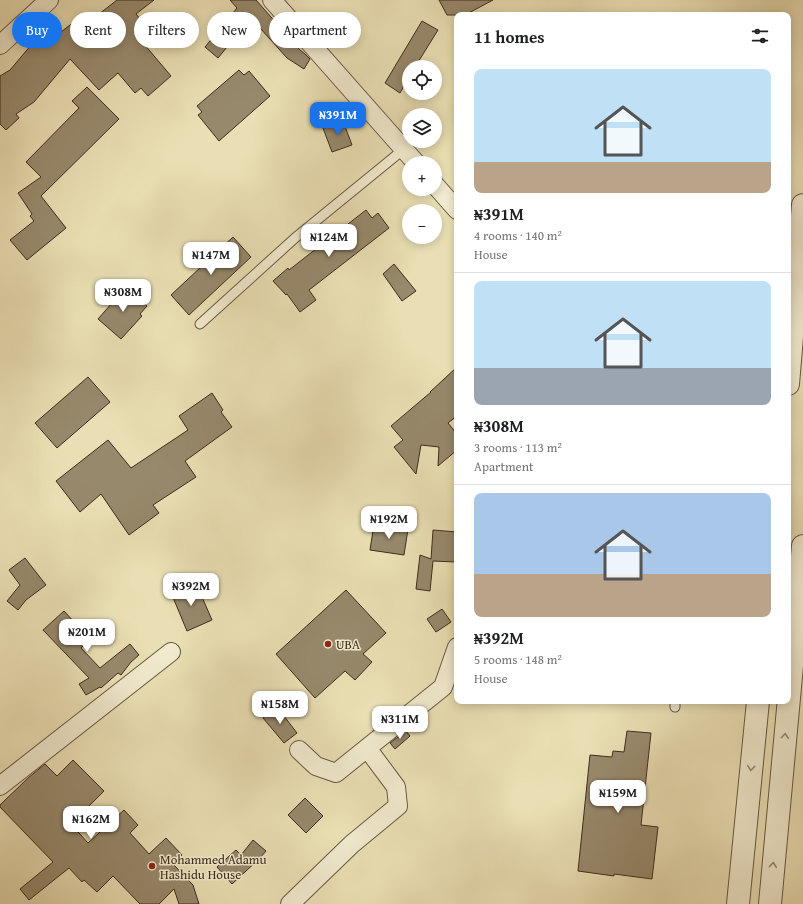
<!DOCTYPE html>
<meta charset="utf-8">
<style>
:root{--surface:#fff;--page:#f2f2f2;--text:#202124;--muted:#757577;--line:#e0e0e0;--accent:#1a73e8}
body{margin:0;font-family:"Gentium Book Plus",serif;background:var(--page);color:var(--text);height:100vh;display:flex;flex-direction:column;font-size:15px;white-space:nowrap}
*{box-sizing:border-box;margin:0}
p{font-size:13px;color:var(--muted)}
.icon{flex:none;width:22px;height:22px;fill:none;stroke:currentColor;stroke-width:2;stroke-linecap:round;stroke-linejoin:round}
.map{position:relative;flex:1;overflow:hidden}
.side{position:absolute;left:454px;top:12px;width:337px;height:692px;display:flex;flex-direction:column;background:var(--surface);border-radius:8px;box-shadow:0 2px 10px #0003}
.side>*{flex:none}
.hud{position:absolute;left:12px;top:12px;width:380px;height:36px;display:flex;gap:8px}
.controls{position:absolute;left:402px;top:60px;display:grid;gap:8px}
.controls a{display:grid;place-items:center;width:40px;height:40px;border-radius:50%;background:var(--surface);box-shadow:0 2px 10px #0003;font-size:20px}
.price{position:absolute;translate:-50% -34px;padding:0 9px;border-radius:8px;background:#fff;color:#222;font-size:13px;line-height:26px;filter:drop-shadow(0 1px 2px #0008)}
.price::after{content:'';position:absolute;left:50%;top:24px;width:12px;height:9px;margin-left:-6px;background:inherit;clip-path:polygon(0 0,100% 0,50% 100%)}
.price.on{background:var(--accent);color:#fff}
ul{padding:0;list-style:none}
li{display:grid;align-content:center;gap:8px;height:212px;padding:0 20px}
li+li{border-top:1px solid var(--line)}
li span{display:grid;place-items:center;height:124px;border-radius:8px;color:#555}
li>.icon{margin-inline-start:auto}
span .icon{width:72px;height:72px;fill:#fffc;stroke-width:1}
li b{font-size:17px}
h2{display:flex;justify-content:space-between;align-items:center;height:48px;padding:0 20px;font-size:17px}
.tag{padding:0 14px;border-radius:18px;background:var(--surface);box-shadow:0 2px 10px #0003;font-size:14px;line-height:36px}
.tag.on{background:var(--accent);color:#fff}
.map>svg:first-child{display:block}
</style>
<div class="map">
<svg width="803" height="904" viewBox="0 0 803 904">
<rect width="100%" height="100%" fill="#eadfb4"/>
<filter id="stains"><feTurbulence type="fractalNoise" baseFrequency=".005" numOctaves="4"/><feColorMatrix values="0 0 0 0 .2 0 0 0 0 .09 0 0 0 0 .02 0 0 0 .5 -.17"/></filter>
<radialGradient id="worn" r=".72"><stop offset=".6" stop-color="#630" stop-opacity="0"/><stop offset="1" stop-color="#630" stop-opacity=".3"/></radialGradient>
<!-- building -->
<path fill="#97896c" stroke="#3e2c1d" d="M 117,0 L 154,0 L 136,14 L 155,36 L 144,44 L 171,76 L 148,96 L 141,88 L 135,93 L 118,73 L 99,90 L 70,59 L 34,102 L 16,114 L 19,118 L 6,130 L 0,124 L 0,76 L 10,70 L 43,31 L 52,39 L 79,18 L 85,25 Z
M 230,0 L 256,0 L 300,50 L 305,54 L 310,59 L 304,69 L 287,58 L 251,18 L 218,58 L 205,47 L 237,8 Z
M 439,0 L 493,0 L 465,15 L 447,15 Z
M 422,21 L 438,30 L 415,67 L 409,67 L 409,77 L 400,93 L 385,83 Z
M 239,70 L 244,75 L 249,71 L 270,96 L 219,141 L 198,115 L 202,112 L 197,106 Z
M 87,87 L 119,119 L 41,196 L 66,228 L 27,260 L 10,240 L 34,221 L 30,216 L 32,214 L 18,193 L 41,177 L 26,162 L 79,108 L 72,101 Z
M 343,121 L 352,145 L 332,152 L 323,128 Z
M 366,210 L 372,218 L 378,213 L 389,228 L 309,290 L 316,300 L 300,312 L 287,294 L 286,295 L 273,281 L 288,268 L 289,270 Z
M 233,237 L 251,257 L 189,315 L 171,295 Z
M 394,264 L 416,291 L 402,301 L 383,274 Z
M 126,287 L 147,306 L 140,314 L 142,316 L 121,339 L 98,319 Z
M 457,367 L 457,416 L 448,423 L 457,434 L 457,450 L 438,466 L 439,447 L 421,445 L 416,474 L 394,447 L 403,440 L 391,426 L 431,392 L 430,392 Z
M 88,377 L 110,402 L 57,448 L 35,423 Z
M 212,393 L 223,410 L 221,412 L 232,427 L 185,461 L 196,477 L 153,505 L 159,513 L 129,535 L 101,494 L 80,512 L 56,481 L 108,440 L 131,468 L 188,430 L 179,416 Z
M 374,524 L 408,529 L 404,555 L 370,550 Z
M 433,530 L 457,532 L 456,562 L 433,561 L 430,591 L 416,589 L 420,555 L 431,559 Z
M 25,558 L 46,585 L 26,600 L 18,610 L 7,601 L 20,585 L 9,570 Z
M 185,582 L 200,598 L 202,597 L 212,620 L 187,631 L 172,595 Z
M 346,590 L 386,633 L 363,654 L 372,662 L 355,680 L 345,671 L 315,698 L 276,654 Z
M 442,609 L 451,622 L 436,632 L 427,619 Z
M 64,611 L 90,639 L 81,648 L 100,668 L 130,644 L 139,655 L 131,662 L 121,675 L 118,673 L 101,688 L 100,687 L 86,695 L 79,684 L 89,678 L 43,630 Z
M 277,707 L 297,733 L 284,743 L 263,718 Z
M 406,731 L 410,736 L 395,749 L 390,743 Z
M 627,731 L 651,733 L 641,825 L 658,827 L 652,879 L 614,874 L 614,876 L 578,871 L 590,755 L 612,757 L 613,751 L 624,752 Z
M 73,760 L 104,791 L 71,824 L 88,843 L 124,810 L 138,825 L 130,833 L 149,854 L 166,838 L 182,855 L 173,864 L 193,885 L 199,904 L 179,904 L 174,889 L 159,904 L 140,904 L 113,876 L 97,892 L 84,880 L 82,882 L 69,868 L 29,900 L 20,889 L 53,862 L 0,807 L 0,805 L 28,778 L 45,764 L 57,776 Z
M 305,798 L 323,816 L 306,833 L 288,815 Z
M 253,840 L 266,851 L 259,859 L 232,884 L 217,867 L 236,850 L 241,855 Z"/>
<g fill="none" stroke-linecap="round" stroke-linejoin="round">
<defs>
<path id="service" d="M 200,324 L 295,238 L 404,149
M 675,707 L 675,701"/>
<path id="minor" d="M 272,0 L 416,163
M 0,45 L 49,0
M 435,185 L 457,210
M 299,750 L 316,766 L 336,773 L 443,687 L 457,647
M 0,786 L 171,652
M 290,904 L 352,844 L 398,806 L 396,787 L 367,748"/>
<path id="tertiary" d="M 788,384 L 803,205
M 738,904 L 758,701
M 770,904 L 803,546"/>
</defs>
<!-- service casing -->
<use href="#service" stroke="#695943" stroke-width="11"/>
<!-- minor casing -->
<use href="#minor" stroke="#695943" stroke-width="20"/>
<!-- tertiary casing -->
<use href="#tertiary" stroke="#695943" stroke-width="24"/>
<!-- service -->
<use href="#service" stroke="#f1eace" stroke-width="9"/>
<!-- minor -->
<use href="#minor" stroke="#f1eace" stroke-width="18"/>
<!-- tertiary -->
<use href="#tertiary" stroke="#f1eace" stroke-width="22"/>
</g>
<!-- one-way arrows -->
<defs><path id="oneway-chevron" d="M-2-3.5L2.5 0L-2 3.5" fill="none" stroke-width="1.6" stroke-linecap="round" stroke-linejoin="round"/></defs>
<g stroke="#988b76">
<use href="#oneway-chevron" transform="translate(785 736) rotate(-85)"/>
<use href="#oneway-chevron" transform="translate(751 768) rotate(96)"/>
<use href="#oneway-chevron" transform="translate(773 865) rotate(-85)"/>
</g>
<!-- markers -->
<g fill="#8f2418" stroke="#f1eace" stroke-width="1.5">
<circle cx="328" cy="644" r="4"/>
<circle cx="152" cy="866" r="4"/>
</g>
<g text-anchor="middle" stroke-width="3" stroke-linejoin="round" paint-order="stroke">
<!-- poi labels -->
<g font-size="13" fill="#3e2c1d" stroke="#f1eace" text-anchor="start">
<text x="336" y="649">UBA</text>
<text x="160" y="864">Mohammed Adamu<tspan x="160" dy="15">Hashidu House</tspan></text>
</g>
</g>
<rect width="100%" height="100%" filter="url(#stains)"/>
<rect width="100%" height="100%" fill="url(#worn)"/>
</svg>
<div class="controls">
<a><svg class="icon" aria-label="locate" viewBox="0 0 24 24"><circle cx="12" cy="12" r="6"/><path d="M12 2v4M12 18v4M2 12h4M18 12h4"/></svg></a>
<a><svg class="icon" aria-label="layers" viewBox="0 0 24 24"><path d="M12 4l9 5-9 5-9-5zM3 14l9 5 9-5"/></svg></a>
<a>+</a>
<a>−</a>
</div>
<b class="price on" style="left:338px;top:136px">₦391M</b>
<b class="price" style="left:329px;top:258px">₦124M</b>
<b class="price" style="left:211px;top:276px">₦147M</b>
<b class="price" style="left:123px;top:313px">₦308M</b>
<b class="price" style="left:389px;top:540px">₦192M</b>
<b class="price" style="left:191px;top:607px">₦392M</b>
<b class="price" style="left:87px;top:653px">₦201M</b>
<b class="price" style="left:280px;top:725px">₦158M</b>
<b class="price" style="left:400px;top:740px">₦311M</b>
<b class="price" style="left:618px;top:814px">₦159M</b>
<b class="price" style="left:91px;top:840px">₦162M</b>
<div class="hud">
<a class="tag on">Buy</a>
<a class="tag">Rent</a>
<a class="tag">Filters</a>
<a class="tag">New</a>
<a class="tag">Apartment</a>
</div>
<section class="side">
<h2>11 homes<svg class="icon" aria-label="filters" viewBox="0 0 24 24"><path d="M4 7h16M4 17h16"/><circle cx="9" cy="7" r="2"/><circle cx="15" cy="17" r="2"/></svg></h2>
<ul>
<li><span style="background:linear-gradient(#bfe0f5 75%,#b9a48a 0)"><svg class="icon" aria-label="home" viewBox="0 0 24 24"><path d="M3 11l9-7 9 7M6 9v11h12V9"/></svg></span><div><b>₦391M</b><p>4 rooms · 140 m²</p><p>House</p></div></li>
<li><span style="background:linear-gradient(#bfe0f5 70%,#9aa5b1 0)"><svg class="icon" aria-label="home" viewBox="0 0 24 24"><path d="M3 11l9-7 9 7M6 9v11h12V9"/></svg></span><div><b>₦308M</b><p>3 rooms · 113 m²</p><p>Apartment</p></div></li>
<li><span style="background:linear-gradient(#a9c7e8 65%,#b9a48a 0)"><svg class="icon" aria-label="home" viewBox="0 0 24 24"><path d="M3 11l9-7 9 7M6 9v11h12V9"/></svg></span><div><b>₦392M</b><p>5 rooms · 148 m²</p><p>House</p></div></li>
</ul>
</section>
</div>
